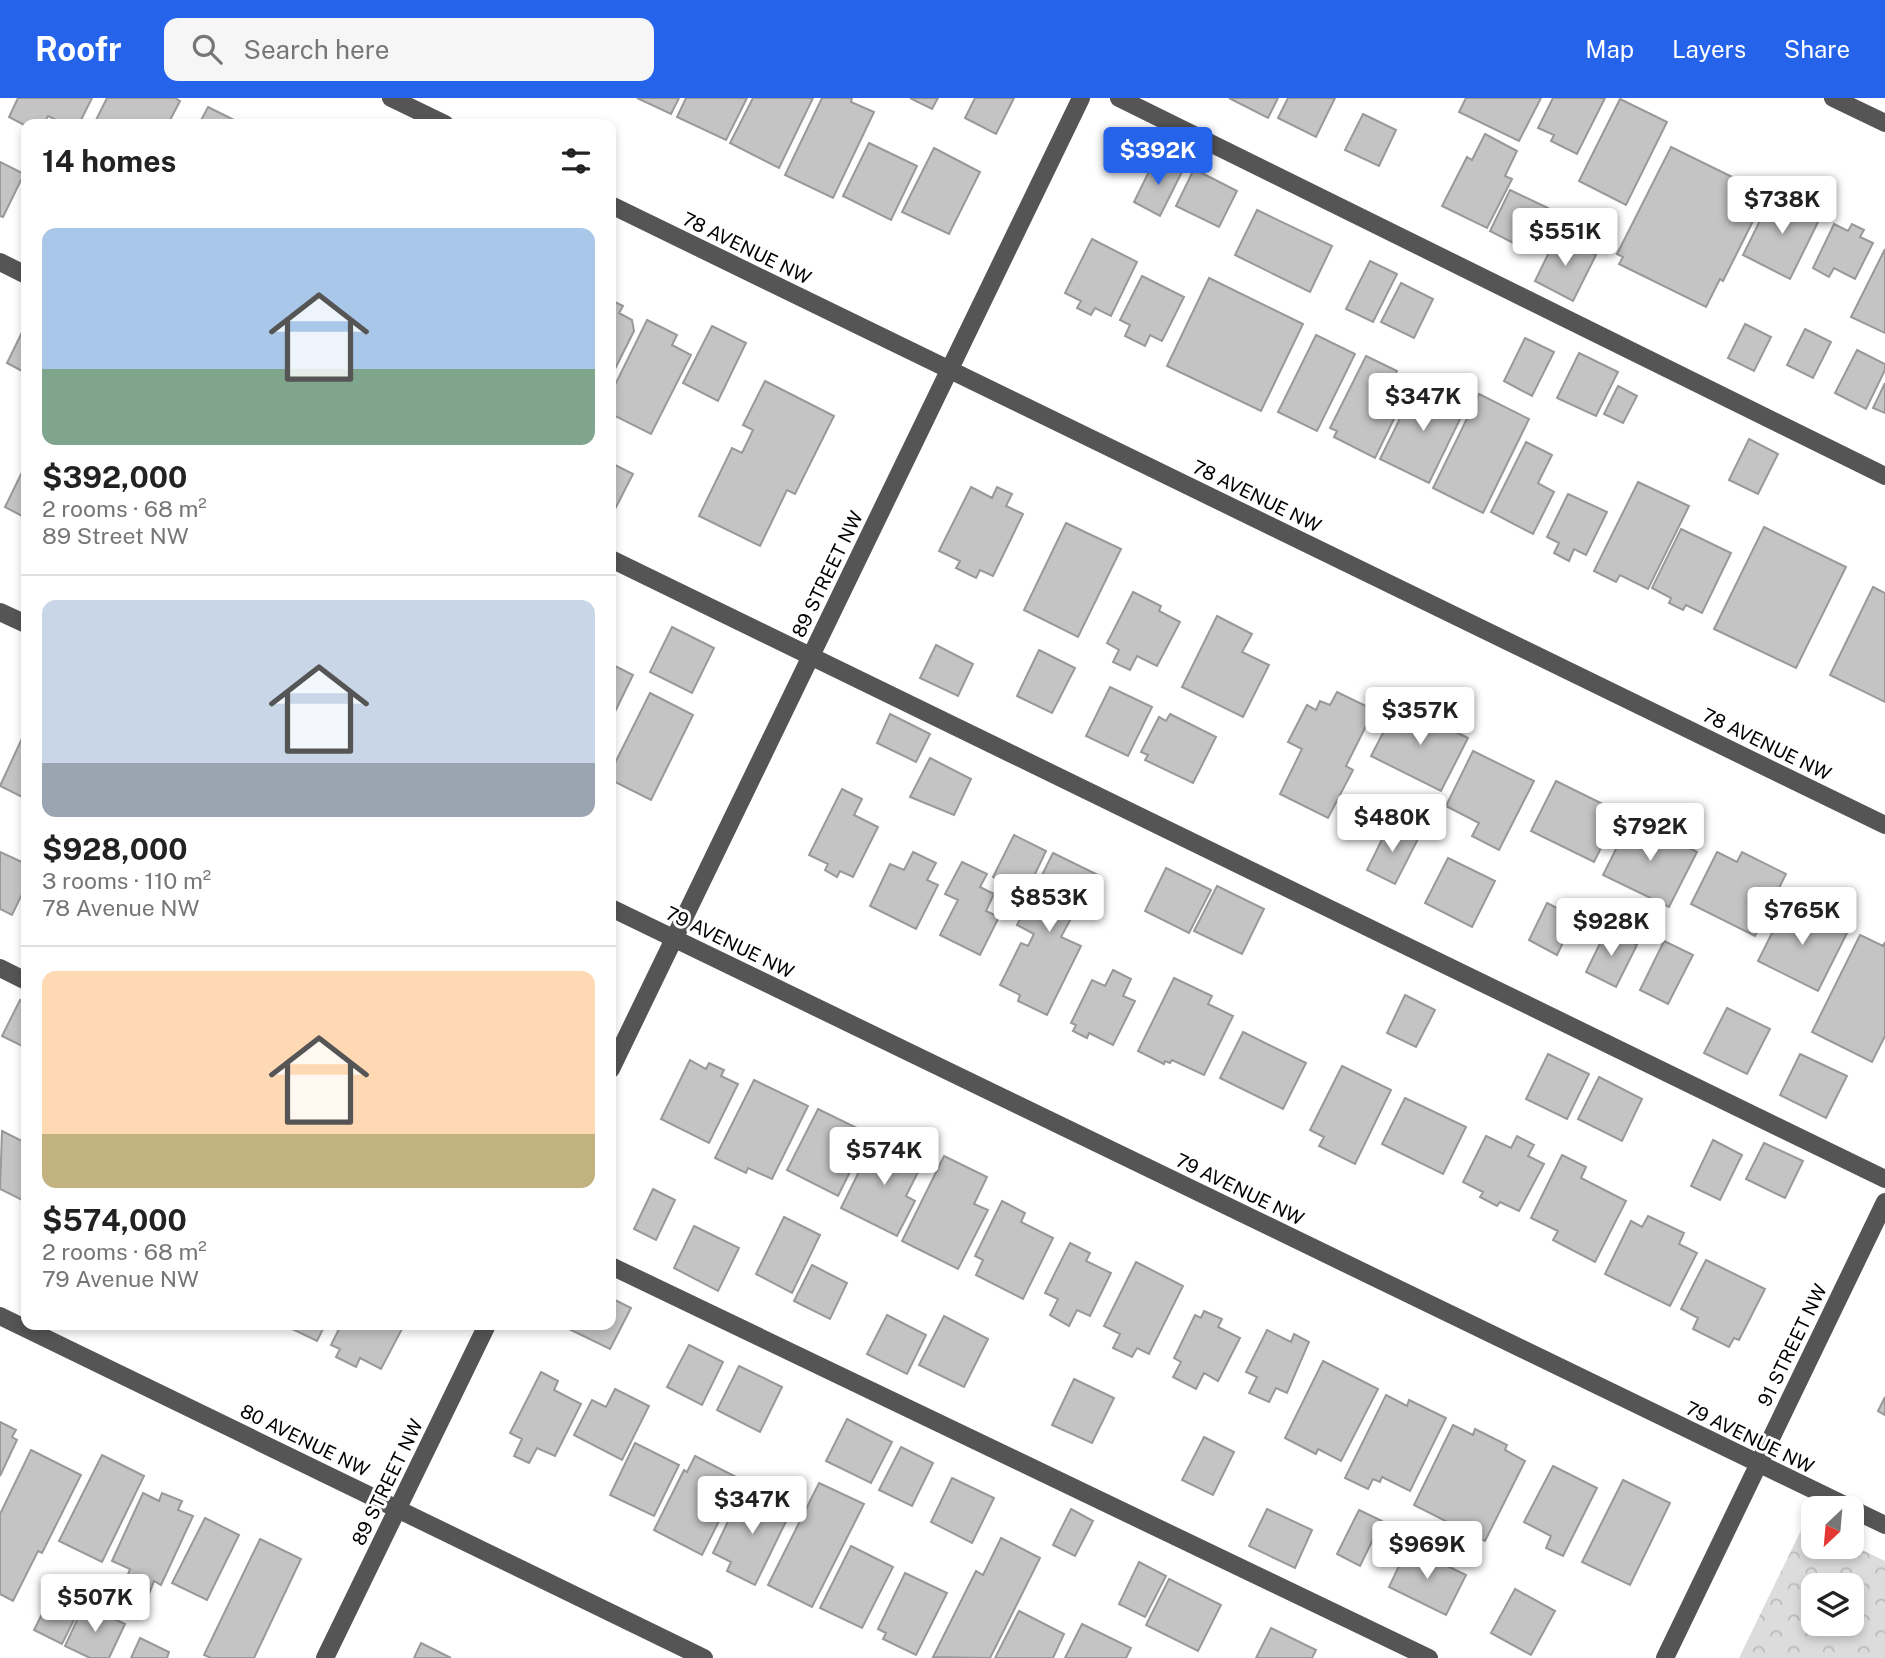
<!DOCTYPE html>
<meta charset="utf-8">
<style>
:root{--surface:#fff;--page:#f6f6f6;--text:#222;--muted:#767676;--line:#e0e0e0;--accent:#2563eb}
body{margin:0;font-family:"Public Sans",sans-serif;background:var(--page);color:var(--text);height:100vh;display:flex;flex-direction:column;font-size:26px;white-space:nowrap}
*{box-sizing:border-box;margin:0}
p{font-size:23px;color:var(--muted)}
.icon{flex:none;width:38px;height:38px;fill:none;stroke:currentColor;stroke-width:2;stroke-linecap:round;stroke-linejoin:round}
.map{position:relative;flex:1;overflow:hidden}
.drawer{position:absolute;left:21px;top:21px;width:595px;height:1211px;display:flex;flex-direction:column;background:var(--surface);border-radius:14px;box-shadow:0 4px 10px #0003}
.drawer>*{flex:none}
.needle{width:46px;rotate:206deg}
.buttons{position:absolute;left:1801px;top:1398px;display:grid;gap:14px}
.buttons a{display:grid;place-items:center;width:63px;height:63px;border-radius:14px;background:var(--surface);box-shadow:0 4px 10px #0003;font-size:35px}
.price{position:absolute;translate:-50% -60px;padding:0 16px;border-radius:7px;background:#fff;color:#222;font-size:23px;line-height:46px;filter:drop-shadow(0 2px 4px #0008)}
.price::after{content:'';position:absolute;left:50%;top:42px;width:21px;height:16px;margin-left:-10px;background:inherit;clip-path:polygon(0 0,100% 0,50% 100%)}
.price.current{background:var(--accent);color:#fff}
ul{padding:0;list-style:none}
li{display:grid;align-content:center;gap:14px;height:371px;padding:0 21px}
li+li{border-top:2px solid var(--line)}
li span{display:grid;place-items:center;height:217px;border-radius:14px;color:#555}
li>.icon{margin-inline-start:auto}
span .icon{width:126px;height:126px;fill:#fffc;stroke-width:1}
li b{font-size:30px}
h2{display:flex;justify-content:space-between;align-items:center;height:84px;padding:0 21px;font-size:30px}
header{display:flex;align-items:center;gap:42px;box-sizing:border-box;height:98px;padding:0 35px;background:var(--accent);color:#fff}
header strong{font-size:33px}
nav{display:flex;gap:38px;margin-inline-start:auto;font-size:24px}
.search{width:490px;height:63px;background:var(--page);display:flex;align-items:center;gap:18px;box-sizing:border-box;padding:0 24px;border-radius:14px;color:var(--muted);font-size:26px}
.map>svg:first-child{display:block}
</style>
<header>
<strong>Roofr</strong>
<div class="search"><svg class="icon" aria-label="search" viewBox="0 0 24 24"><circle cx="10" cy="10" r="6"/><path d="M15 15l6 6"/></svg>Search here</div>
<nav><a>Map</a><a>Layers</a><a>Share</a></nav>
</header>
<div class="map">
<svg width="1885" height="1560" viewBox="0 0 1885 1560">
<defs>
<pattern id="forest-crowns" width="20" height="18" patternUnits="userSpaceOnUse" patternTransform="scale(1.75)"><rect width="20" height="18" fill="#dcdcdc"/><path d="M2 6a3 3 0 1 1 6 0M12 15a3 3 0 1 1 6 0" fill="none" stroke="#bbb"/></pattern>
</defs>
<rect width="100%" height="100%" fill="#fff"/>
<!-- forest -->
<path fill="url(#forest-crowns)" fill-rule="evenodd" d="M 1805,1424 L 1813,1428 L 1813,1449 L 1852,1447 L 1885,1463 L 1885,1560 L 1739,1560 ZM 1813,1488 L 1852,1488 L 1852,1526 L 1813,1526 Z"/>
<!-- building -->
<path fill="#c4c4c4" stroke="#999" stroke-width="2" d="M 18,0 L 92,0 L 79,26 L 65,26 L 48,18 L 44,26 L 26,28 L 9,19 Z
M 107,0 L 175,0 L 180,3 L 168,26 L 94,26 Z
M 637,0 L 679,0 L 671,16 Z
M 686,0 L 747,0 L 726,42 L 677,19 Z
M 753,0 L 813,0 L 779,70 L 730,45 Z
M 822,0 L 852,0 L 851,4 L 874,14 L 833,100 L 785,77 Z
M 910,0 L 938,0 L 932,11 Z
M 975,0 L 1014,0 L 996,36 L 965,20 Z
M 1229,0 L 1278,0 L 1268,20 Z
M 1288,0 L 1335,0 L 1316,39 L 1278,20 Z
M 1466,0 L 1541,0 L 1519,43 L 1459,14 Z
M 1553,0 L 1605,0 L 1577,56 L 1551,43 L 1554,37 L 1538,30 Z
M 1620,1 L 1667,24 L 1626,107 L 1579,83 Z
M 208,9 L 242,26 L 199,26 Z
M 1363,16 L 1396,32 L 1379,68 L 1345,52 Z
M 1485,36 L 1517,53 L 1505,78 L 1512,81 L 1487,130 L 1442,108 L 1467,59 L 1472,62 Z
M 869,45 L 917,68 L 891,122 L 843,98 Z
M 1671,49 L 1761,93 L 1750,122 L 1753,123 L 1723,183 L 1720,181 L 1706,209 L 1619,166 L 1623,159 L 1617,156 Z
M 934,50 L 980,74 L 949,136 L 902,114 Z
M 1155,61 L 1182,74 L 1160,118 L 1134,104 Z
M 0,64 L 24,76 L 3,119 L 0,118 Z
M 1194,71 L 1237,93 L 1219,129 L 1176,108 Z
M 1510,92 L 1548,110 L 1527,152 L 1490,133 Z
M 1774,94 L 1821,118 L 1790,181 L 1743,157 Z
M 1257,112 L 1332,148 L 1310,194 L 1235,157 Z
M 1834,126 L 1848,133 L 1852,126 L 1864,132 L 1860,139 L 1873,145 L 1855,181 L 1834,170 L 1829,179 L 1813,170 Z
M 1557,138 L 1596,157 L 1573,203 L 1535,183 Z
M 1092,141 L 1137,164 L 1111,218 L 1095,210 L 1091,217 L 1077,210 L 1081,203 L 1065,195 Z
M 1885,151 L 1885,235 L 1851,219 Z
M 1370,163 L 1397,176 L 1373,224 L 1346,211 Z
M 1142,178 L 1184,199 L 1162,243 L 1150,237 L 1145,248 L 1125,238 L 1130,227 L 1120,222 Z
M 1209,180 L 1303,226 L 1261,313 L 1167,268 Z
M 1401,185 L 1433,201 L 1414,240 L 1381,224 Z
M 611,202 L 623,208 L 619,215 L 632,222 L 634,233 L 611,279 Z
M 647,222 L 677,237 L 672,247 L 691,257 L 651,336 L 611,316 L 611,295 Z
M 26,226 L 26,275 L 7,265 Z
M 1745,226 L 1771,239 L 1754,273 L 1728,260 Z
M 712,228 L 746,245 L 718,303 L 683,285 Z
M 1805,231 L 1831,244 L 1813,280 L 1787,267 Z
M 1316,237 L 1355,256 L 1317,333 L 1278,314 Z
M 1525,240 L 1554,254 L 1532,298 L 1504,283 Z
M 1857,252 L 1885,266 L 1885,272 L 1866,311 L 1835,295 Z
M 1579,255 L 1618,274 L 1596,318 L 1557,300 Z
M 1366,258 L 1397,273 L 1392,282 L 1409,290 L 1375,360 L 1334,339 L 1337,333 L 1330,330 Z
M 765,283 L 834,318 L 795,396 L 787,392 L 760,448 L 699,418 L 732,350 L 742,355 L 753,332 L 743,327 Z
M 1885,285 L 1885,315 L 1873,310 Z
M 1416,288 L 1431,295 L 1435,289 L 1451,297 L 1448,305 L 1464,313 L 1429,385 L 1380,361 Z
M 1618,288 L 1637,298 L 1623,325 L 1604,316 Z
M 1479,296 L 1529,321 L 1483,415 L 1433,390 Z
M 1749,341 L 1778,356 L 1758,396 L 1729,382 Z
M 1526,344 L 1552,357 L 1538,385 L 1554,394 L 1533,436 L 1491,414 Z
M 611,365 L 633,376 L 611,419 Z
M 26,366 L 26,420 L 5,409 Z
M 1638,384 L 1689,408 L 1648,491 L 1620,477 L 1616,484 L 1594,473 Z
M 971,389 L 992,400 L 997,389 L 1012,396 L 1006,408 L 1023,416 L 993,478 L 980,472 L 976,480 L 956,470 L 960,463 L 939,453 Z
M 1568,396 L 1607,414 L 1586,457 L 1574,451 L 1569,463 L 1554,455 L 1559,445 L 1547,439 Z
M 1066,425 L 1121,451 L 1078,539 L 1024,512 Z
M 1764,429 L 1846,469 L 1796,570 L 1714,531 Z
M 1681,431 L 1731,455 L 1702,515 L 1686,507 L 1683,512 L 1669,505 L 1671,500 L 1652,490 Z
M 1873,489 L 1885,495 L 1885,604 L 1830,577 Z
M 1133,494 L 1161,508 L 1159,513 L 1180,524 L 1157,568 L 1137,558 L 1130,572 L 1113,564 L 1119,552 L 1107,545 Z
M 1217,518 L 1252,536 L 1242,554 L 1269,567 L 1243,619 L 1182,589 Z
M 672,529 L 714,550 L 692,595 L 650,574 Z
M 936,547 L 973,566 L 958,598 L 920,580 Z
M 1039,552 L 1075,570 L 1052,615 L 1017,598 Z
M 611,566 L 633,577 L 611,622 Z
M 1110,589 L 1152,609 L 1128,658 L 1086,638 Z
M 1337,594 L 1374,612 L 1346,668 L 1353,672 L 1328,720 L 1280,696 L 1302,651 L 1288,644 L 1307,607 L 1316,612 L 1320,603 L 1330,607 Z
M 650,595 L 693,617 L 651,702 L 611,682 L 611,673 Z
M 1398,606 L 1468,640 L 1441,693 L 1371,658 Z
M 890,616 L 930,636 L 916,664 L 877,645 Z
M 1170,616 L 1216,639 L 1193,685 L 1145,662 L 1148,657 L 1141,654 L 1159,619 L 1166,623 Z
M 24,636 L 26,637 L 26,701 L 0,688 Z
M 1473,653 L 1534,683 L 1499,752 L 1472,738 L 1479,725 L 1446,708 Z
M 930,660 L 971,681 L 954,717 L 910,699 Z
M 1556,683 L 1619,714 L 1594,764 L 1531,733 Z
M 842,691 L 862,701 L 854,717 L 878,729 L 853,779 L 840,773 L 837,779 L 825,772 L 828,766 L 809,757 Z
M 1631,721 L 1697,754 L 1669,809 L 1603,777 Z
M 1389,727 L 1418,741 L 1395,786 L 1367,772 Z
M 1014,737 L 1046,753 L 1026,795 L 993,779 Z
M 0,754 L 26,766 L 26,788 L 12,817 L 0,811 Z
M 913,754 L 936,765 L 927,782 L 938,787 L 916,831 L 870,808 L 890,766 L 904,772 Z
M 1717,754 L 1737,764 L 1742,754 L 1786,776 L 1755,838 L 1691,806 Z
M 1053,755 L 1098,777 L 1080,813 L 1076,811 L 1061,839 L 1081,848 L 1047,917 L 1018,903 L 1020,897 L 1000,887 L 1021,845 L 1028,848 L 1034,836 L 1017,827 Z
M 1448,760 L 1495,783 L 1472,829 L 1425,805 Z
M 962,764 L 987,776 L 980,789 L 994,796 L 986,813 L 999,819 L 980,857 L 940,837 L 958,802 L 945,796 Z
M 1166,770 L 1211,792 L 1189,835 L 1145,813 Z
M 1217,788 L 1264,811 L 1242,856 L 1194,833 Z
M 1547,805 L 1575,819 L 1557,857 L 1529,842 Z
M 1787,805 L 1847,835 L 1818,893 L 1758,863 Z
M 1607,831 L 1637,847 L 1616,889 L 1586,874 Z
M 1860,837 L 1883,848 L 1885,844 L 1885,938 L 1872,964 L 1812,934 Z
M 1664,843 L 1693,857 L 1668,906 L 1640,892 Z
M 1113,872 L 1131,881 L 1123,898 L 1135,903 L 1113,947 L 1089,935 L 1087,940 L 1073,933 L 1076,927 L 1071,925 L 1092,882 L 1105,888 Z
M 1174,880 L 1212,898 L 1208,906 L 1233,918 L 1204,977 L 1172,962 L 1170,965 L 1165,963 L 1164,966 L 1138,953 Z
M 1405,897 L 1435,912 L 1416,949 L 1387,935 Z
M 20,902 L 26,905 L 26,950 L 2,938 Z
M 1727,910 L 1770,931 L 1747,976 L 1704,955 Z
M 1243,934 L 1306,965 L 1283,1011 L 1220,980 Z
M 1548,956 L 1589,976 L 1567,1021 L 1526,1001 Z
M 1800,956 L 1847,978 L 1826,1020 L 1780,997 Z
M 690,962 L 706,971 L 709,965 L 724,972 L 721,978 L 738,986 L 709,1045 L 661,1021 Z
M 1342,968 L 1391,992 L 1355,1066 L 1319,1048 L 1324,1039 L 1310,1032 Z
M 1599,979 L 1642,1001 L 1622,1043 L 1578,1021 Z
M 754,982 L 808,1008 L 772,1081 L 748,1070 L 746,1075 L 715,1060 Z
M 1405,1000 L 1466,1029 L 1443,1076 L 1382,1046 Z
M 818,1011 L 869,1036 L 838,1098 L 787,1072 Z
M 2,1033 L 26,1045 L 26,1104 L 0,1091 Z
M 1486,1038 L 1511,1050 L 1517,1038 L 1534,1047 L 1528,1058 L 1544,1066 L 1519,1113 L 1500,1104 L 1497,1108 L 1480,1099 L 1483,1094 L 1463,1084 Z
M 876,1039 L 924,1062 L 906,1098 L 915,1103 L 897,1138 L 841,1110 Z
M 1713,1042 L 1742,1057 L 1720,1102 L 1691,1088 Z
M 1764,1045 L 1803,1063 L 1785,1100 L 1746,1081 Z
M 1562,1057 L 1586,1069 L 1581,1080 L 1626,1103 L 1595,1164 L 1553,1142 L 1558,1133 L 1531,1120 Z
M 944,1058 L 987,1079 L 974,1106 L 988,1112 L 958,1171 L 902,1143 Z
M 653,1091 L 675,1102 L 656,1142 L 634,1131 Z
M 1002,1103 L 1025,1115 L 1021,1124 L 1053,1140 L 1023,1201 L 976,1177 L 983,1162 L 975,1158 Z
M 1648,1118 L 1684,1135 L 1679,1146 L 1697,1155 L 1670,1208 L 1605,1176 L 1631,1123 L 1642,1129 Z
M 784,1119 L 820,1137 L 792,1195 L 756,1176 Z
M 694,1128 L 739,1150 L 718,1193 L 674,1170 Z
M 1070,1145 L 1090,1155 L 1086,1163 L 1111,1175 L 1090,1218 L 1077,1212 L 1069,1228 L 1050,1217 L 1058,1201 L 1045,1195 Z
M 1706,1162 L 1765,1191 L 1739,1242 L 1734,1240 L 1729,1249 L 1693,1231 L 1698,1220 L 1681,1211 Z
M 1136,1164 L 1183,1188 L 1149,1256 L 1137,1250 L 1132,1259 L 1113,1250 L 1120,1236 L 1104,1228 Z
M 812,1167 L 847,1185 L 830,1221 L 794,1203 Z
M 611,1200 L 631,1210 L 610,1251 L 567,1230 L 569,1227 L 611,1227 Z
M 1204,1213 L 1222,1221 L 1218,1229 L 1240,1240 L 1218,1283 L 1204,1275 L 1196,1291 L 1173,1279 L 1181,1264 L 1174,1260 L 1195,1217 L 1201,1220 Z
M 887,1217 L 926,1237 L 907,1276 L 867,1256 Z
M 944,1218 L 988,1241 L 964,1289 L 919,1267 Z
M 284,1227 L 325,1227 L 317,1243 Z
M 341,1227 L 404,1227 L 381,1271 L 360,1260 L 356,1269 L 336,1259 L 340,1251 L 331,1247 Z
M 1267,1232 L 1291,1244 L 1294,1236 L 1309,1244 L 1287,1295 L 1276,1290 L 1269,1304 L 1249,1295 L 1257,1279 L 1246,1274 Z
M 689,1247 L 723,1264 L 702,1307 L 667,1289 Z
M 1323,1263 L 1378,1291 L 1341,1363 L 1318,1351 L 1316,1356 L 1285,1340 Z
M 739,1268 L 782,1289 L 760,1334 L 717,1312 Z
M 541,1274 L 558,1283 L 554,1292 L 581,1306 L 555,1358 L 537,1350 L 529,1365 L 514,1358 L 522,1341 L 510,1335 Z
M 1074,1281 L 1114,1300 L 1092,1345 L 1052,1327 Z
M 615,1291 L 649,1308 L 622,1362 L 574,1337 L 592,1302 L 606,1309 Z
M 1386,1297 L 1407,1308 L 1409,1302 L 1446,1320 L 1410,1393 L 1382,1379 L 1380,1384 L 1373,1381 L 1368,1391 L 1345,1380 Z
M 1885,1299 L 1885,1317 L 1878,1313 Z
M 847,1321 L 892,1344 L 871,1385 L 826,1363 Z
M 0,1324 L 16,1332 L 12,1339 L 17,1342 L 0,1378 Z
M 1453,1327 L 1473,1337 L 1475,1331 L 1507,1347 L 1505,1352 L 1525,1363 L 1485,1443 L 1414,1407 Z
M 1204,1339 L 1234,1354 L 1213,1397 L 1182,1382 Z
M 635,1345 L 679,1367 L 654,1418 L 610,1397 Z
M 901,1349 L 933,1365 L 912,1408 L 879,1392 Z
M 31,1352 L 81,1377 L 42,1455 L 38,1453 L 13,1503 L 0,1496 L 0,1416 Z
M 102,1357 L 144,1378 L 102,1464 L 59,1443 Z
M 695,1358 L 740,1381 L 702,1457 L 654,1432 L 684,1372 L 687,1374 Z
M 1553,1368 L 1597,1390 L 1563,1458 L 1546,1450 L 1551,1438 L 1524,1424 Z
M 952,1380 L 994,1400 L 972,1445 L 931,1424 Z
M 1623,1382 L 1670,1405 L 1630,1487 L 1582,1464 Z
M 819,1385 L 864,1406 L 812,1509 L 768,1487 Z
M 143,1395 L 159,1403 L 162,1395 L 182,1403 L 178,1412 L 193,1418 L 161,1487 L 154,1483 L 149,1496 L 125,1484 L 130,1471 L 112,1463 Z
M 766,1396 L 793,1409 L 755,1487 L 727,1473 L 731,1464 L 713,1455 L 739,1400 L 759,1410 Z
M 1071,1411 L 1093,1423 L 1075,1458 L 1053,1447 Z
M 1267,1411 L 1312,1432 L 1295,1470 L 1249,1448 Z
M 1359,1412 L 1382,1423 L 1360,1468 L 1337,1456 Z
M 205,1420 L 239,1437 L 207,1502 L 172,1485 Z
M 1001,1440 L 1040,1460 L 990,1560 L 933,1559 L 976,1473 L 983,1477 Z
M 260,1441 L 301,1461 L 254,1560 L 211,1560 L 204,1557 Z
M 851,1448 L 893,1469 L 862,1530 L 820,1510 Z
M 1408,1449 L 1466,1477 L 1446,1517 L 1389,1489 Z
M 1139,1464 L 1166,1478 L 1145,1519 L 1119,1506 Z
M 905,1475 L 947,1495 L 916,1557 L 883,1541 L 886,1535 L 878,1531 Z
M 1169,1481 L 1221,1507 L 1198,1553 L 1146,1527 Z
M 56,1488 L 84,1502 L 62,1546 L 34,1532 Z
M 1515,1491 L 1555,1513 L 1531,1557 L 1491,1535 Z
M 84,1507 L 125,1526 L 109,1560 L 90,1560 L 65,1548 Z
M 1019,1513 L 1064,1536 L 1053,1560 L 995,1560 Z
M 1082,1526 L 1131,1550 L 1126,1560 L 1065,1560 Z
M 1271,1530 L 1316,1552 L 1312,1560 L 1256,1560 Z
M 140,1540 L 169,1554 L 167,1560 L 131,1560 Z
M 421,1545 L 451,1560 L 414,1560 Z"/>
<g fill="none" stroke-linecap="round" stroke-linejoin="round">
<!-- minor -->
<path stroke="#555" stroke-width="18" d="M 391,0 L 445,26
M 1119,0 L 1885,378
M 1833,0 L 1885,25
M 611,107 L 1885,727
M 0,164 L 26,177
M 611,461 L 1885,1081
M 0,514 L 26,526
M 611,810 L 1851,1410
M 0,870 L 26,883
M 611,971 L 1081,0
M 611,1168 L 1429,1560
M 0,1218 L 704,1560
M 1852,1411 L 1885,1427
M 325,1560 L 487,1227
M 1665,1560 L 1885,1104"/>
</g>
<g text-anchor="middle" stroke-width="6" stroke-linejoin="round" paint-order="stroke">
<!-- street labels -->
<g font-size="19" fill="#000" stroke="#fff">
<text transform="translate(747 150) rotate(26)" y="7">78 AVENUE NW</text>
<text transform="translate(1257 398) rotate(26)" y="7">78 AVENUE NW</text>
<text transform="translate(827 476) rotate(-64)" y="7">89 STREET NW</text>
<text transform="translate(1767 646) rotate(26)" y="7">78 AVENUE NW</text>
<text transform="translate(730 844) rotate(26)" y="7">79 AVENUE NW</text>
<text transform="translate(1240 1091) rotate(26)" y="7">79 AVENUE NW</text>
<text transform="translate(1792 1247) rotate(-64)" y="7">91 STREET NW</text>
<text transform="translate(1750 1339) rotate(26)" y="7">79 AVENUE NW</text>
<text transform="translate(305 1342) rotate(26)" y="7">80 AVENUE NW</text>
<text transform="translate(387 1384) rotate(-64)" y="7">89 STREET NW</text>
</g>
</g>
</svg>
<div class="buttons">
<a><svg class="needle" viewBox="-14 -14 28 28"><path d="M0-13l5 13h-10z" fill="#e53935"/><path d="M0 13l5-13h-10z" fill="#767676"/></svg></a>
<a><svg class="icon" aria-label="layers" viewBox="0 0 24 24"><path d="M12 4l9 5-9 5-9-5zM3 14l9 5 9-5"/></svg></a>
</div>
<b class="price current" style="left:1158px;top:89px">$392K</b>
<b class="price" style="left:1782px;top:138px">$738K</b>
<b class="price" style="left:1565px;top:170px">$551K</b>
<b class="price" style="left:1423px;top:335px">$347K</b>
<b class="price" style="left:1420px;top:649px">$357K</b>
<b class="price" style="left:1392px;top:756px">$480K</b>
<b class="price" style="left:1650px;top:765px">$792K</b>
<b class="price" style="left:1049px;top:836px">$853K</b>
<b class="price" style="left:1802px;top:849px">$765K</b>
<b class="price" style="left:1611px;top:860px">$928K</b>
<b class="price" style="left:884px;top:1089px">$574K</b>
<b class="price" style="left:752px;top:1438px">$347K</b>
<b class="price" style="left:1427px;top:1483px">$969K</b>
<b class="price" style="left:95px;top:1536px">$507K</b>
<section class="drawer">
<h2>14 homes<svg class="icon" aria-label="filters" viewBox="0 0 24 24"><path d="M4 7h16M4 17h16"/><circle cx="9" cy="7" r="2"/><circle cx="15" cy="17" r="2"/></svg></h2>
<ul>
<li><span style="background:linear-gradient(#a9c7e8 65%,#7fa58c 0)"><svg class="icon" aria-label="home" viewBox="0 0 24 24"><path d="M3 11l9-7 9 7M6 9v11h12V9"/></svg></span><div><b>$392,000</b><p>2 rooms · 68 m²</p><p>89 Street NW</p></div></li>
<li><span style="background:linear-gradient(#c9d6e8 75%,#9aa5b1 0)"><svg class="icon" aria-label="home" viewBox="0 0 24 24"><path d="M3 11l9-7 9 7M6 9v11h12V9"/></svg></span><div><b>$928,000</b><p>3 rooms · 110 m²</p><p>78 Avenue NW</p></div></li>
<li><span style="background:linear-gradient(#ffd9b3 75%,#c2b280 0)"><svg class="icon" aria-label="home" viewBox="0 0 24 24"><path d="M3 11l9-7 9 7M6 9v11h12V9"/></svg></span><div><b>$574,000</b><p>2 rooms · 68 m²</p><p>79 Avenue NW</p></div></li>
</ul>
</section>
</div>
